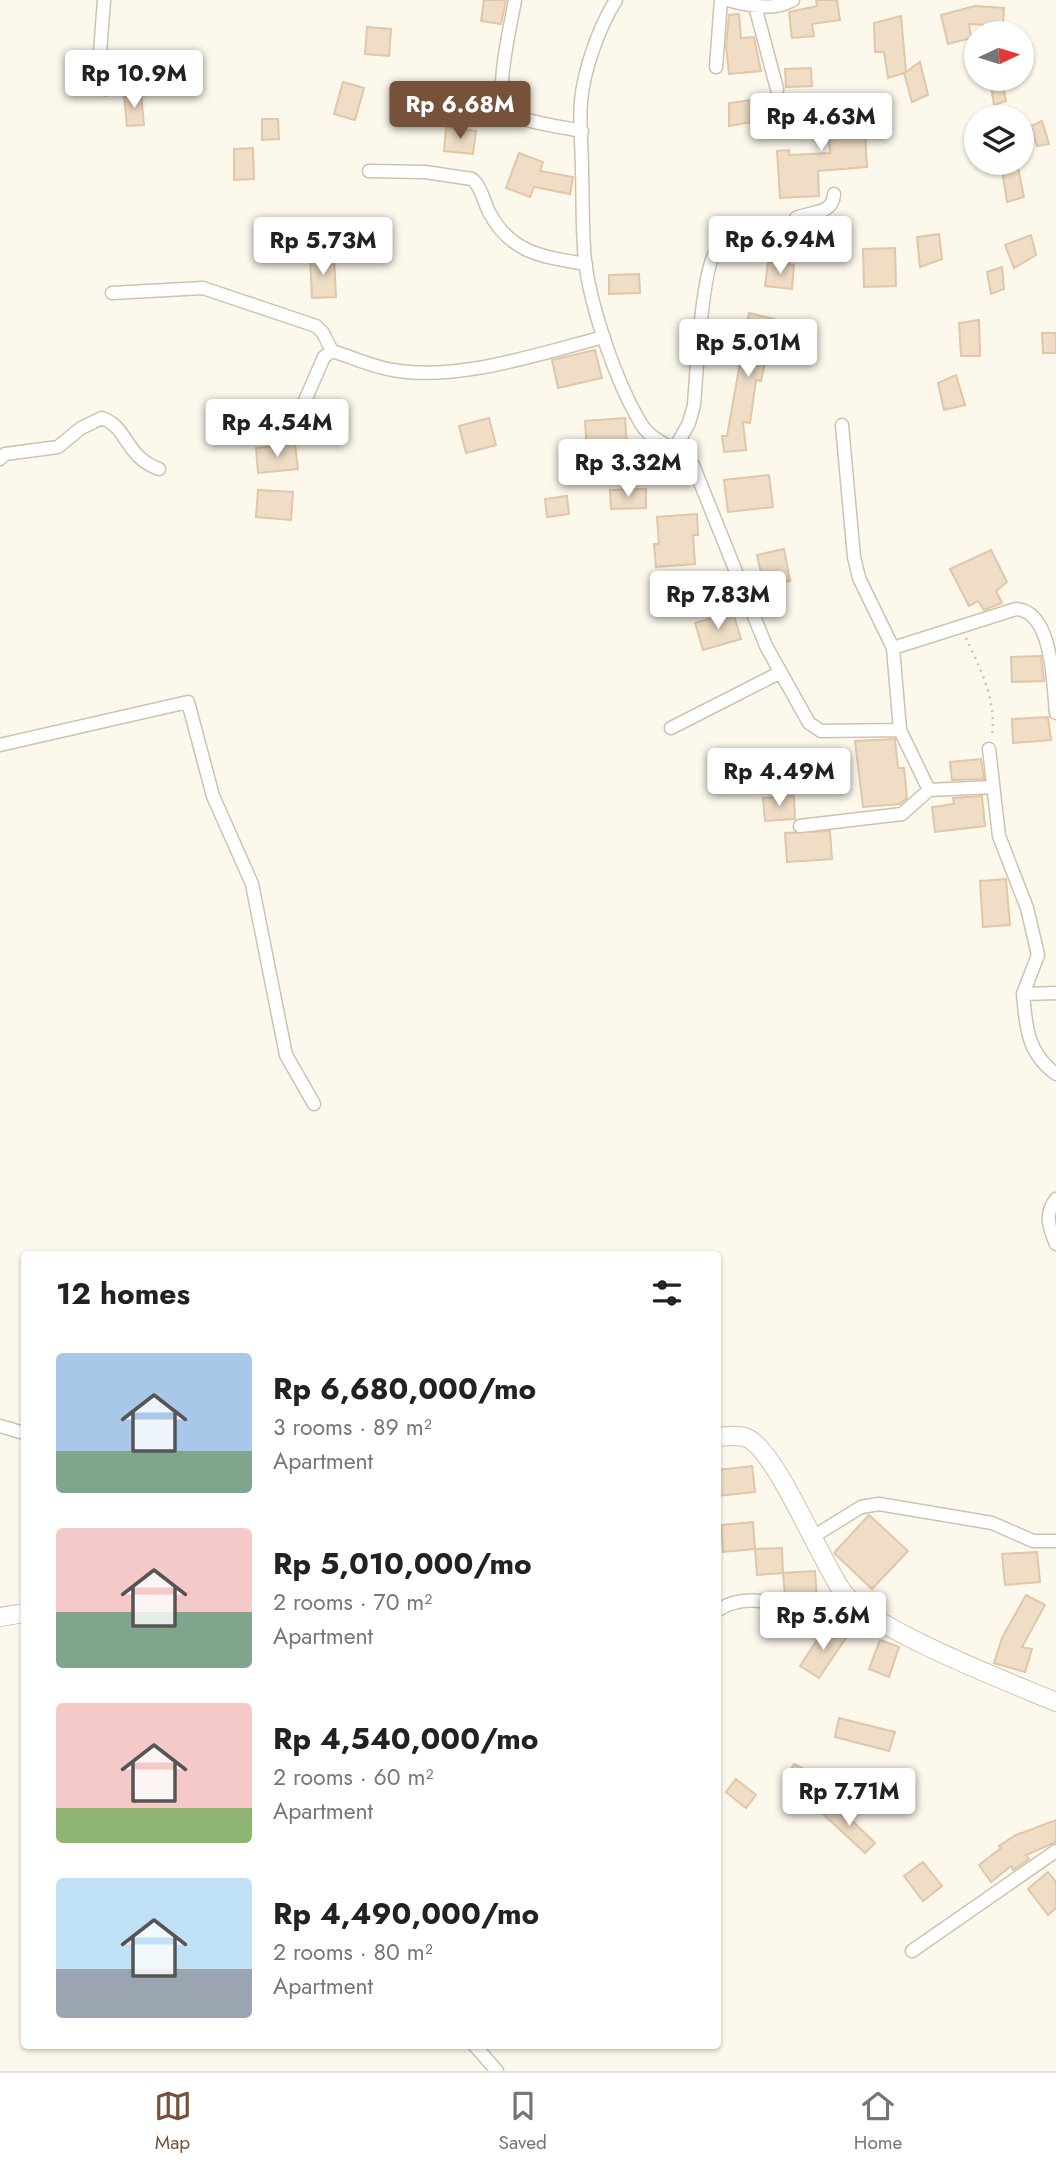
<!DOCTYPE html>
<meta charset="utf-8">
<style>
:root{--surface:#fff;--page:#f6f6f6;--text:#222;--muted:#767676;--line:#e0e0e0;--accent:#76523b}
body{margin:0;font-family:Jost,sans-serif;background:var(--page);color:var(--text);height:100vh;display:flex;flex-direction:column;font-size:26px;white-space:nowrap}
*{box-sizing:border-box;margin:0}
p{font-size:23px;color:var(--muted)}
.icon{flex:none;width:38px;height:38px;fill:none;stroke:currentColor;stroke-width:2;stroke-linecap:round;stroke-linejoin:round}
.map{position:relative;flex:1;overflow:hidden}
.details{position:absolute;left:21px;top:1251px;width:700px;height:798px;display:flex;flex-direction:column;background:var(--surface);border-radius:7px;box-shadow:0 2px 5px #0004}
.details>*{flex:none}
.needle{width:46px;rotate:86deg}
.tools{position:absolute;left:964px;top:21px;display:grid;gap:14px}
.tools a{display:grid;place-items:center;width:70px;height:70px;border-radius:50%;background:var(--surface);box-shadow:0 2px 5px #0004;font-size:35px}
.price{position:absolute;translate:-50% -60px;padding:0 16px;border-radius:7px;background:#fff;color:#222;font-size:23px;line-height:46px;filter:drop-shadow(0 2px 4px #0008)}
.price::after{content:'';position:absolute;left:50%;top:42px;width:21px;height:16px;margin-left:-10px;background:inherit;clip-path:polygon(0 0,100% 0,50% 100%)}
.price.active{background:var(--accent);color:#fff}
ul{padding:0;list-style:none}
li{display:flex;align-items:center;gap:21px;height:175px;padding:0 35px}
li span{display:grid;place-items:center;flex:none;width:196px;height:140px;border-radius:7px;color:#555}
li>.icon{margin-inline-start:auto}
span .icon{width:84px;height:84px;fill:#fffc;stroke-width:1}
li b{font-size:30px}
h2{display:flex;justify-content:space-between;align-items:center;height:84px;padding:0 35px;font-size:30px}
.dock{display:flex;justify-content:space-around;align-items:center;height:98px;border-top:2px solid var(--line);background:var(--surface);font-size:19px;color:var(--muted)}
.dock a{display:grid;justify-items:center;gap:4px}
.dock .active{color:var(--accent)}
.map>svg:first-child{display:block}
</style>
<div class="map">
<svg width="1056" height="2071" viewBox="0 0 1056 2071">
<rect width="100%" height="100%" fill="#fcf8ec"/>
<!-- building -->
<path fill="#efddc5" stroke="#e1c6a7" stroke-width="2" d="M 484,0 L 506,0 L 501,24 L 481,21 Z
M 816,0 L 837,0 L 840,20 L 812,24 L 814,36 L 792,38 L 789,12 L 817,6 Z
M 975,6 L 1004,8 L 1003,26 L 969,24 L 971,38 L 948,44 L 941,15 Z
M 739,14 L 741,38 L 754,37 L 761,71 L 729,74 L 726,46 L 729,15 Z
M 901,16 L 906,72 L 920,62 L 928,95 L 912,102 L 904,73 L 888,78 L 884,52 L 875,52 L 874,23 Z
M 367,27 L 391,29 L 389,56 L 365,54 Z
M 811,68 L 812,86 L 786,87 L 785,69 Z
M 1002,81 L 1006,101 L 994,105 L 991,86 Z
M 343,82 L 364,88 L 355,120 L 334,114 Z
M 141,94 L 144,125 L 127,126 L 124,95 Z
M 839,94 L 841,134 L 865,132 L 867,167 L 818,171 L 819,196 L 780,198 L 777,151 L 789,150 L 789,155 L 830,153 L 828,125 L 816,126 L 814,95 Z
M 758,99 L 757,121 L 729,126 L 729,103 Z
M 262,119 L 278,119 L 279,139 L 262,140 Z
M 1042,121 L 1049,144 L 1037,146 L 1031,126 Z
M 446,127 L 476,131 L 473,154 L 444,151 Z
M 253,148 L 254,179 L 234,180 L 234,149 Z
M 519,153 L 543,162 L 540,171 L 573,177 L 570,194 L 534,187 L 530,197 L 506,188 Z
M 1001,163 L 1017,163 L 1024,197 L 1007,202 Z
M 939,234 L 942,259 L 920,267 L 917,237 Z
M 1031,235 L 1036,255 L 1014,268 L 1005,245 Z
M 895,248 L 896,286 L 864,287 L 863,249 Z
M 334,256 L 336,297 L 312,298 L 310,258 Z
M 768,262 L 794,265 L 792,289 L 765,286 Z
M 1002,267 L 1004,289 L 991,294 L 987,272 Z
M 639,274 L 640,293 L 609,294 L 609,275 Z
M 749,313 L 774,319 L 761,381 L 756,380 L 750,423 L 743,422 L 746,450 L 724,452 L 722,436 L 727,436 Z
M 979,320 L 980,356 L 961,356 L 959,323 Z
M 1042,333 L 1056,333 L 1056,353 L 1043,353 Z
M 595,350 L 602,378 L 558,388 L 552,360 Z
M 956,375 L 965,405 L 944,410 L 938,383 Z
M 489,418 L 496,445 L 466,453 L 459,426 Z
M 625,418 L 627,444 L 615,445 L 617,480 L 589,481 L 585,421 Z
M 295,444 L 298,469 L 258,473 L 256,448 Z
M 769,475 L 773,507 L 728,512 L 724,480 Z
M 646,489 L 646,508 L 611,509 L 610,490 Z
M 258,490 L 293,492 L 291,520 L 256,517 Z
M 567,496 L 569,514 L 547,517 L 545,499 Z
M 697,514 L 698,535 L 693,535 L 695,564 L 656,567 L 654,544 L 659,544 L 657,517 Z
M 784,549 L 790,581 L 764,586 L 757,555 Z
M 991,550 L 1007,582 L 996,591 L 1002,603 L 984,610 L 978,601 L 969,606 L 950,569 Z
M 733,612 L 741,639 L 703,650 L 695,623 Z
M 1041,656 L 1044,681 L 1012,682 L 1011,657 Z
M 1048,717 L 1051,740 L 1013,743 L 1012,719 Z
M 895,739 L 898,768 L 904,768 L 907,798 L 900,804 L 863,807 L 855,741 Z
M 981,759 L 984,779 L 952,780 L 950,762 Z
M 794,796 L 795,819 L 765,821 L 763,798 Z
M 982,796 L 985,826 L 935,832 L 932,807 L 954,804 L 953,798 Z
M 830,831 L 832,859 L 787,862 L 785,833 Z
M 1006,879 L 1010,925 L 983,927 L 980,881 Z
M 752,1466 L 755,1492 L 718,1496 L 718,1470 Z
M 869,1515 L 908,1551 L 872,1589 L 834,1553 Z
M 753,1522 L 755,1549 L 723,1552 L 721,1525 Z
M 782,1548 L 783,1573 L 757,1575 L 755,1549 Z
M 1037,1552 L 1040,1582 L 1005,1585 L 1002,1554 Z
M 815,1571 L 817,1600 L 785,1596 L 783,1573 Z
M 1026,1595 L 1045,1605 L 1022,1647 L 1032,1649 L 1025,1672 L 994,1663 L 1002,1638 Z
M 827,1625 L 846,1638 L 819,1678 L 800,1666 Z
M 880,1640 L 899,1647 L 889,1677 L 869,1669 Z
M 839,1718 L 895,1732 L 889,1751 L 835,1737 Z
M 794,1764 L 812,1773 L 806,1786 L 787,1777 Z
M 736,1779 L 756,1795 L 746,1808 L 726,1792 Z
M 834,1803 L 875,1843 L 865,1853 L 823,1814 Z
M 1056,1820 L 1056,1842 L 1026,1855 L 1029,1859 L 1013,1870 L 1011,1866 L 991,1882 L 979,1865 L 1001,1848 L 999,1846 L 1016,1835 Z
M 923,1862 L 942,1886 L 923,1901 L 904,1876 Z
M 1048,1872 L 1056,1882 L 1056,1908 L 1048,1915 L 1028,1889 Z"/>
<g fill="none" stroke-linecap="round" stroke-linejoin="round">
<defs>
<path id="street" d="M 104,0 L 100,53 L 105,89
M 515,0 C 512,19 492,100 508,112 C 521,122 564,127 582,131
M 616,0 C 599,27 584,69 581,101 C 579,123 582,147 582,170 C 583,200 582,231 585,261 C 591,309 616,381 640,422 C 651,443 678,447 693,465 L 766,646 L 809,723 L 821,731 L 900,730 L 929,790 L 993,787
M 727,0 C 749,5 772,12 793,0
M 755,6 L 777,89
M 716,67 L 721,0
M 409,93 L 507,111
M 369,171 L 425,172 L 472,179 C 481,186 484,202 489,212 C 511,254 544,257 586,264
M 112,293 L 203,288 L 316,326 L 323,333 L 332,351
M 303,405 L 324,357 L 332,351 C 352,357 372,367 393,370 C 458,382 541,353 604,337
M 842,425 L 854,557 L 859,578 L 893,648
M 675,448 L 689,423 L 694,405 C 696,381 702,255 720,247 C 741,238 768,242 790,236 L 796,218 C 811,211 833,215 834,194
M 0,459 L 5,454 L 58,447 L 81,428 L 102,418 C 129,428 124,456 159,469
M 671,728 L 779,673
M 900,730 L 893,648 L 1016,609 C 1053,611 1053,684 1056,713
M 0,745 L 188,702 L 213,796 L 252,884 L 286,1055 L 314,1104
M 989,749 L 999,836 L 1027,908 L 1038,955 L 1023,994 L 1056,993
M 800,826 L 902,814 L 929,790
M 1023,994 C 1026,1027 1027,1053 1056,1074
M 1056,1199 C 1044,1214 1049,1228 1056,1244
M 0,1426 L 24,1433
M 811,1538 L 861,1507 L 879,1504 L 992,1523 L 1033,1541 L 1056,1541
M 718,1610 C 761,1582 808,1627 854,1604
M 912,1951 L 1056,1851
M 475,2046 L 497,2071"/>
<path id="secondary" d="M 718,1437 C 727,1436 740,1434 749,1439 C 777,1453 820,1560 843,1592 C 870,1629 1009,1682 1056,1702
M 0,1617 L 24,1613"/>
</defs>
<!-- street casing -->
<use href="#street" stroke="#cec2b2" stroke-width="15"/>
<!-- secondary casing -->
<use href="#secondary" stroke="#d0c3af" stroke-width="20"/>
<!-- path -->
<path stroke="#d5c0a8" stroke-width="2.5" stroke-dasharray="2 5" stroke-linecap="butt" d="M 966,638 C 980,668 997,701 992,735"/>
<!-- street -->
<use href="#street" stroke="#fff" stroke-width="12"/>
<!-- secondary -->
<use href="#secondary" stroke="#fff" stroke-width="18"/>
</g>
</svg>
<div class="tools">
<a><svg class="needle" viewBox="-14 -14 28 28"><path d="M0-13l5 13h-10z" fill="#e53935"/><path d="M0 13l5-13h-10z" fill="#767676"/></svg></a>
<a><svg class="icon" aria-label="layers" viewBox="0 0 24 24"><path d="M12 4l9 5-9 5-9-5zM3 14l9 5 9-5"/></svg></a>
</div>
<b class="price" style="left:134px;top:110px">Rp 10.9M</b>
<b class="price active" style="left:460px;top:141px">Rp 6.68M</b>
<b class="price" style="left:821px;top:153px">Rp 4.63M</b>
<b class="price" style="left:780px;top:276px">Rp 6.94M</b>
<b class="price" style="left:323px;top:277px">Rp 5.73M</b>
<b class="price" style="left:748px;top:379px">Rp 5.01M</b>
<b class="price" style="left:277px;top:459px">Rp 4.54M</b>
<b class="price" style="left:628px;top:499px">Rp 3.32M</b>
<b class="price" style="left:718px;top:631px">Rp 7.83M</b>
<b class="price" style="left:779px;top:808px">Rp 4.49M</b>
<b class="price" style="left:823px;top:1652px">Rp 5.6M</b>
<b class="price" style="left:849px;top:1828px">Rp 7.71M</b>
<section class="details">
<h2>12 homes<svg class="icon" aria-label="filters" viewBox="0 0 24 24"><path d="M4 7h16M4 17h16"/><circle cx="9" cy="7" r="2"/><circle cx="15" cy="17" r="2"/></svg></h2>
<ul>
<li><span style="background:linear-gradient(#a9c7e8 70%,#7fa58c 0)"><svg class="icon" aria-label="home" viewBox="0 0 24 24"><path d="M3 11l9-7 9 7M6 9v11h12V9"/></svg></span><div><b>Rp 6,680,000/mo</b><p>3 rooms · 89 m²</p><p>Apartment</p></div></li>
<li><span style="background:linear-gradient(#f6c9c9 60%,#7fa58c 0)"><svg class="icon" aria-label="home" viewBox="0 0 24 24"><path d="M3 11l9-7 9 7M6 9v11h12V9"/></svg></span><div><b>Rp 5,010,000/mo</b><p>2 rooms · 70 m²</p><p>Apartment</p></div></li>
<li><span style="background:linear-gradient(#f6c9c9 75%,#8fb573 0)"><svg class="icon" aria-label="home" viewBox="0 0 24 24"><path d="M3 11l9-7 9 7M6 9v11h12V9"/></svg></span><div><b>Rp 4,540,000/mo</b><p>2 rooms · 60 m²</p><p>Apartment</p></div></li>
<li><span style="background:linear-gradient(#bfe0f5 65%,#9aa5b1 0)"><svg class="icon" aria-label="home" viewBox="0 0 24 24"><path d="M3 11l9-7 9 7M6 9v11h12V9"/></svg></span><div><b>Rp 4,490,000/mo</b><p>2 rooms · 80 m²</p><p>Apartment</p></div></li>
</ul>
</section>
</div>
<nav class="dock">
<a class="active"><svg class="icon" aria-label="map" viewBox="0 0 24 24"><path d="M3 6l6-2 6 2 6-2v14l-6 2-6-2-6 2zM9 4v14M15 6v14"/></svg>Map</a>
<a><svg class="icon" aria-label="saved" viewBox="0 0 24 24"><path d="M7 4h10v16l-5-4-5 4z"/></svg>Saved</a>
<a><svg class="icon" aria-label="home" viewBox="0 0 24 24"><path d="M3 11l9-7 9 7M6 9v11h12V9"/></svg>Home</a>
</nav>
